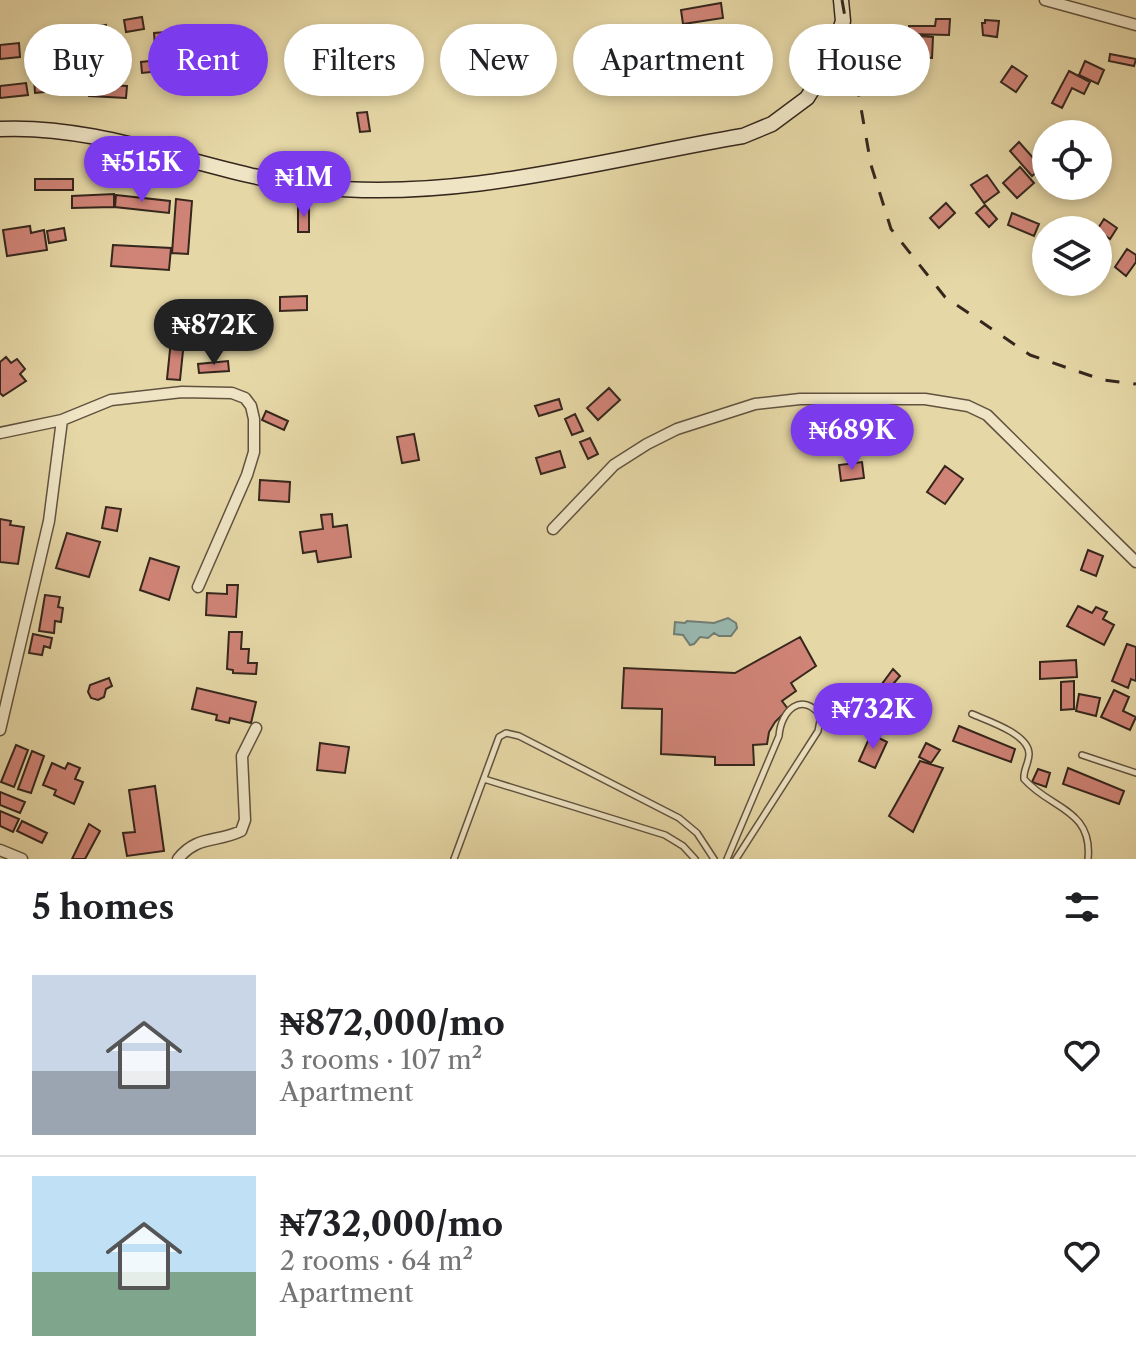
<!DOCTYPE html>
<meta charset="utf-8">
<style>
:root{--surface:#fff;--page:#f6f6f6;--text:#202124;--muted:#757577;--line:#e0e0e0;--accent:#7c3aed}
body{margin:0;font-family:"Libre Caslon Text",serif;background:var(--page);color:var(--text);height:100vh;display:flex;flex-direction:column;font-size:30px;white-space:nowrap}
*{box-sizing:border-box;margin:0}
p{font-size:26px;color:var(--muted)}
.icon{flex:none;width:44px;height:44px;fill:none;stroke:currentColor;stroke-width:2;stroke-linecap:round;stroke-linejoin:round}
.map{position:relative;height:859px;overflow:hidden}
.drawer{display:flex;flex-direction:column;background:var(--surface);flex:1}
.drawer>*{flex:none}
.hud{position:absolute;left:24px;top:24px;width:1088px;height:72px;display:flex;gap:16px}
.controls{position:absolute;left:1032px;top:120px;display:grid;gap:16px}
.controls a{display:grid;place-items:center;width:80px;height:80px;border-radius:50%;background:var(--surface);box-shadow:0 4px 12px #0003;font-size:40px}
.price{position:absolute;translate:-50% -68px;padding:0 18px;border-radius:28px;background:var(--accent);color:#fff;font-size:26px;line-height:52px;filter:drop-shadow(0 2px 4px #0008)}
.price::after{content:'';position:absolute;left:50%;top:48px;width:24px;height:18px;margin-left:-12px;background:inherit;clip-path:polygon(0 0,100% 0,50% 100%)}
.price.current{background:#222;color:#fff}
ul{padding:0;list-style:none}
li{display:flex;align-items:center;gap:24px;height:200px;padding:0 32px}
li+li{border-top:2px solid var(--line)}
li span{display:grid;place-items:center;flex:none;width:224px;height:160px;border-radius:0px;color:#555}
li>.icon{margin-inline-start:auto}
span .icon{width:96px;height:96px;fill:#fffc;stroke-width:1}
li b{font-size:34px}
h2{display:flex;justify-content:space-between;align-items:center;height:96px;padding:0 32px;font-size:34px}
.tag{padding:0 28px;border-radius:36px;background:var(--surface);box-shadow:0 4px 12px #0003;font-size:28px;line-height:72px}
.tag.current{background:var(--accent);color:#fff}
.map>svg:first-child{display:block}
</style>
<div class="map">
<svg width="1136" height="859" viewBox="0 0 1136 859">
<rect width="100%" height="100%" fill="#e6d7a6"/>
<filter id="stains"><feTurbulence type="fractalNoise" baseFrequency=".0025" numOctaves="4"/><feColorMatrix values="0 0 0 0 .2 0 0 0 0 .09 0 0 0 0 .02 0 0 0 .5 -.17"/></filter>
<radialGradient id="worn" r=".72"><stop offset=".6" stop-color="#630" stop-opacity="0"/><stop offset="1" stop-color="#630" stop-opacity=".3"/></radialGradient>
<!-- water -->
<path fill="#99b8b0" stroke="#717e75" stroke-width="2" d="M 728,618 L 736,623 L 737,628 L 731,636 L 719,636 L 714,633 L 708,638 L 700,637 L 694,644 L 690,645 L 683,635 L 674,634 L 675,622 L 685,623 L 687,621 L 714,623 Z"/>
<!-- building -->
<path fill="#d08477" stroke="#35271d" stroke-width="2" d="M 721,3 L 723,18 L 683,24 L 681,10 Z
M 142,17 L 144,29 L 126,32 L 124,20 Z
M 936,19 L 950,19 L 949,35 L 909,34 L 909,26 L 935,26 Z
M 985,20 L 999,21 L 997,37 L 983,35 L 982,23 L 985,23 Z
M 106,25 L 108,41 L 50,49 L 48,33 Z
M 193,30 L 194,44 L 155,47 L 154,33 Z
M 919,36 L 933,37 L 932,58 L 918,57 Z
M 19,43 L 20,57 L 0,59 L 0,45 Z
M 1110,54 L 1136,59 L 1134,66 L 1109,61 Z
M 159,60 L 160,71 L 142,73 L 141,62 Z
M 1085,61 L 1104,70 L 1098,84 L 1079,75 Z
M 1012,66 L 1027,76 L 1016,92 L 1001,82 Z
M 1069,71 L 1090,82 L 1084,94 L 1072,88 L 1062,108 L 1052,103 Z
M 74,73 L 75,89 L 35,93 L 34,77 Z
M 26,83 L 28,95 L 0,98 L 0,86 Z
M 89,84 L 127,86 L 126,98 L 89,96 Z
M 367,112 L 370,131 L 360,132 L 357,113 Z
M 1019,142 L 1042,168 L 1032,176 L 1010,151 Z
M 1020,167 L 1034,183 L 1017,198 L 1003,183 Z
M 987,175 L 999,192 L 984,203 L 971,185 Z
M 35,179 L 73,179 L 73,190 L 35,190 Z
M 114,194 L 114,207 L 72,208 L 72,196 Z
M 116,195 L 170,201 L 169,213 L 115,207 Z
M 176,199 L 192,201 L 188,254 L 172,253 Z
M 946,203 L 955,213 L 939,228 L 930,218 Z
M 985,205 L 997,219 L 989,227 L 976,213 Z
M 298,206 L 309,206 L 309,232 L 298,232 Z
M 1012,213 L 1039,224 L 1034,236 L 1008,225 Z
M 1104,219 L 1117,228 L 1110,239 L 1097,230 Z
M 30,226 L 31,233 L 44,230 L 47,250 L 7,256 L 3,230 Z
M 64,228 L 66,240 L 49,243 L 47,231 Z
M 113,245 L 171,248 L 169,270 L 111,266 Z
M 1127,249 L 1136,255 L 1136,262 L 1126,276 L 1115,267 Z
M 307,296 L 307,310 L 280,311 L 280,297 Z
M 240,329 L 241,337 L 223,339 L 222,330 Z
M 171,340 L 184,341 L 180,380 L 167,379 Z
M 6,357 L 11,363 L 17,359 L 25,369 L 20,374 L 26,381 L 3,396 L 0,393 L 0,362 Z
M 228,361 L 229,371 L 199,373 L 198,364 Z
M 609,388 L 620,400 L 598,420 L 587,408 Z
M 559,399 L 562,409 L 539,416 L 535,406 Z
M 266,411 L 288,421 L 284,430 L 262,420 Z
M 575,414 L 583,431 L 572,435 L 565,419 Z
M 414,434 L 419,460 L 402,463 L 397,437 Z
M 590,438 L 598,454 L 588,459 L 580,442 Z
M 560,451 L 565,467 L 541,474 L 536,458 Z
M 862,462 L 864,478 L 841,481 L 839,465 Z
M 945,466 L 963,479 L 945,504 L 927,492 Z
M 260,480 L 290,482 L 289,502 L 259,500 Z
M 106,507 L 121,509 L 117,531 L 102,528 Z
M 332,514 L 333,527 L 347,525 L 351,557 L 318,562 L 316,551 L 303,553 L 300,532 L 323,529 L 321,515 Z
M 0,519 L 11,521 L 10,525 L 24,527 L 18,564 L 0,562 Z
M 67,533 L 100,542 L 89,577 L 56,568 Z
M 1088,550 L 1103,556 L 1096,576 L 1081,570 Z
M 150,558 L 179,567 L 169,600 L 140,590 Z
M 227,585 L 238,585 L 236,617 L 206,615 L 207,593 L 227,594 Z
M 45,595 L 60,597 L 58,607 L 63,608 L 61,622 L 55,621 L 54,633 L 39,631 Z
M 1078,606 L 1092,613 L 1096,607 L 1107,612 L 1103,619 L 1114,625 L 1104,645 L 1067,626 Z
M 229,632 L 242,632 L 241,649 L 249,649 L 248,663 L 257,663 L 256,674 L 233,673 L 233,670 L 227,669 Z
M 33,634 L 52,638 L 50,648 L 44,646 L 42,655 L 29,653 Z
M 800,637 L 816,666 L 791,683 L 796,691 L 782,701 L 788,709 L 775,722 L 769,732 L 767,744 L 753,745 L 754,765 L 715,765 L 715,757 L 661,754 L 662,709 L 622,708 L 624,668 L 735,673 Z
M 1127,644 L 1136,647 L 1136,681 L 1131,679 L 1128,688 L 1112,681 Z
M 1076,660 L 1077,677 L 1040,679 L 1040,662 Z
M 893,669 L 900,676 L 888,690 L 882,684 Z
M 109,678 L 112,686 L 106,689 L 104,697 L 98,700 L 91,698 L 88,692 L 90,685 Z
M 1074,681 L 1074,709 L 1061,710 L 1061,682 Z
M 197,688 L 256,702 L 251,723 L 230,718 L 229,723 L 216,720 L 217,715 L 192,709 Z
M 1114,690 L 1129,697 L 1123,711 L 1136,717 L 1130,730 L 1101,717 Z
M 1079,694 L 1100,698 L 1096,716 L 1076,711 Z
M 959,726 L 1015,749 L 1011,762 L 953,741 Z
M 871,734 L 887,742 L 875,768 L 859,761 Z
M 320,743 L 349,747 L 345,773 L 317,770 Z
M 926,743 L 940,750 L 931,763 L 919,757 Z
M 16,745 L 28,750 L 14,787 L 1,782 Z
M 32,751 L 44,756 L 31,793 L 18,789 Z
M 920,761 L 943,768 L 913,832 L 889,816 Z
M 52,763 L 65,769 L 68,763 L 80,768 L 75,779 L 83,782 L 74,804 L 54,795 L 56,790 L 43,785 Z
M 1068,768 L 1124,791 L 1119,804 L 1063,784 Z
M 1038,769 L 1050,773 L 1046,787 L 1032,782 Z
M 155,786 L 164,851 L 127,856 L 123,833 L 135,832 L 129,790 Z
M 0,792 L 25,802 L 20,813 L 0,805 Z
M 0,811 L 19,819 L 13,832 L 0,826 Z
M 22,821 L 47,833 L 42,843 L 17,831 Z
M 89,824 L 100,831 L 85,859 L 72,859 Z"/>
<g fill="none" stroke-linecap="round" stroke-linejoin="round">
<defs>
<path id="service" d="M 972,714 C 988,721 1029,734 1029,754 C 1029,763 1023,770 1024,779 C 1050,809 1093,809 1088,859
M 1082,755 L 1136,773
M 484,779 L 665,835 L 683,846 L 695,859
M 454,859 L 499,737 L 506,733 L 519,736 L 679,818 L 697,833 L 714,859
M 727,859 L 779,736 C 781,710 802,691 821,716 L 818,731 L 736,859"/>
<path id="minor" d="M 1045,0 L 1136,25
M 0,433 L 62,420 L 111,400 L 182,392 L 232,393 L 245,398 L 251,406 L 254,419 L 254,452 L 247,475 L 198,587
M 553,529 L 614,465 L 647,444 L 677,429 L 755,404 L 800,399 L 925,399 L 968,406 L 987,415 L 1136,562
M 0,730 L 49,521 L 62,420
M 0,850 L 22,859
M 178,859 C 197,835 216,843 241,831 L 245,820 L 242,756 L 256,728"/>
<path id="secondary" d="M 0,129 C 109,124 209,175 316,187 C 460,202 601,160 743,136 L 772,124 L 807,98 L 829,63 L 843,21 L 841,0"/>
</defs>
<!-- service casing -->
<use href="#service" stroke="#61533f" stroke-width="8"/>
<!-- minor casing -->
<use href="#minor" stroke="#61533f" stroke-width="13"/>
<!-- secondary casing -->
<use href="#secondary" stroke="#35271d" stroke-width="17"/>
<!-- service -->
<use href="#service" stroke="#efe5c5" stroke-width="5"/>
<!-- minor -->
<use href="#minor" stroke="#efe5c5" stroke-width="10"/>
<!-- secondary -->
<use href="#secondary" stroke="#efe5c5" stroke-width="14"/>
<!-- rail -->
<path stroke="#35271d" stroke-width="3" stroke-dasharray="14 14" stroke-linecap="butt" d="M 842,0 L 871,165 L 891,229 L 945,297 L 1030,355 L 1103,380 L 1136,384"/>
</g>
<rect width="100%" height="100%" filter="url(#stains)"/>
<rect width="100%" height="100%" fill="url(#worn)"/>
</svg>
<div class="controls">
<a><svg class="icon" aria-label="locate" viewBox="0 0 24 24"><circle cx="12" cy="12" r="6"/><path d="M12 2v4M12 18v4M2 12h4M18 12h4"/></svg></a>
<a><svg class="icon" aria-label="layers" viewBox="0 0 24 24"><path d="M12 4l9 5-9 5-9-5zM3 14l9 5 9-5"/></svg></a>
</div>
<b class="price" style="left:142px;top:204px">₦515K</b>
<b class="price" style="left:304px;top:219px">₦1M</b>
<b class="price current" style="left:214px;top:367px">₦872K</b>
<b class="price" style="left:852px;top:472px">₦689K</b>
<b class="price" style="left:873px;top:751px">₦732K</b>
<div class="hud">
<a class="tag">Buy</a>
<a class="tag current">Rent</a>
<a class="tag">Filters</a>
<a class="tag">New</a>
<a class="tag">Apartment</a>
<a class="tag">House</a>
</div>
</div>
<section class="drawer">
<h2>5 homes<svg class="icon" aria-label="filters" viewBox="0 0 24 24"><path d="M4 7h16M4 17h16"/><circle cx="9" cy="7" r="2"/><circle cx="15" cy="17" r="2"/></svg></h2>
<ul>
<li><span style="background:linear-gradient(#c9d6e8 60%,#9aa5b1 0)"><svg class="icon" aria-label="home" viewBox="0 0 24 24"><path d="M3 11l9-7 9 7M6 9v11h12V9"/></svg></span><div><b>₦872,000/mo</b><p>3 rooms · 107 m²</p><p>Apartment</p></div><svg class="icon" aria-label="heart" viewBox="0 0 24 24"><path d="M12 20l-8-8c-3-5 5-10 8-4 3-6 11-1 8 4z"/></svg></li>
<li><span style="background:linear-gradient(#bfe0f5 60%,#7fa58c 0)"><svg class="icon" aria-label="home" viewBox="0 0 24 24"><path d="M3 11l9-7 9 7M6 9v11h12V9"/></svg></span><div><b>₦732,000/mo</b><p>2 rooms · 64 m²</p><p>Apartment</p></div><svg class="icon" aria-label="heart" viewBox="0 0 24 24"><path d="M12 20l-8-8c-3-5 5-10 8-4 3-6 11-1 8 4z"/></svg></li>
</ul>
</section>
